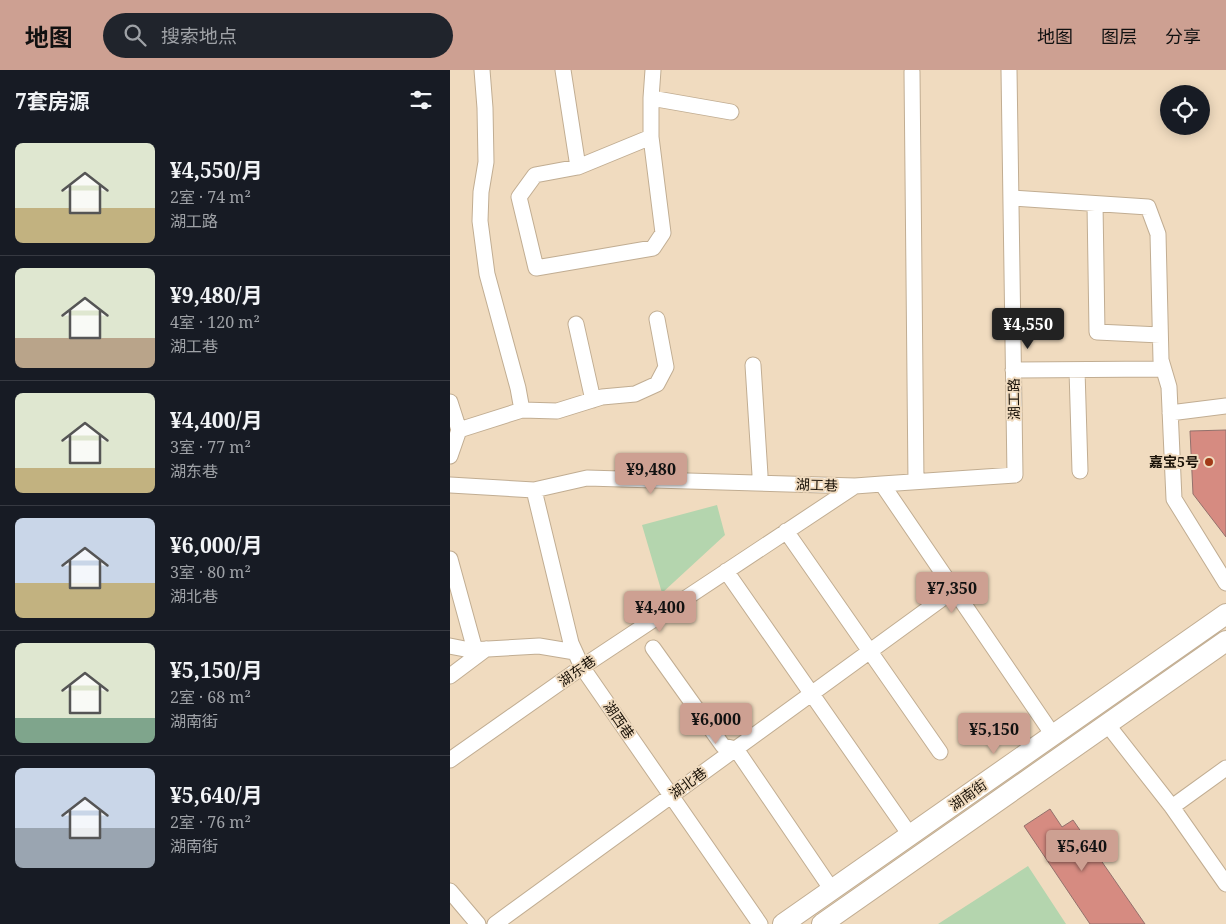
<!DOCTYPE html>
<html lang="zh">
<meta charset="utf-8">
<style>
:root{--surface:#171b24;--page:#20242c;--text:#f1f3f6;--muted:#9ea1a6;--line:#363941;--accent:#cda092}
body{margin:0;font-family:"Noto Serif","Noto Sans SC",serif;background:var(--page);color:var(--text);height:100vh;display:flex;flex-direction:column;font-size:19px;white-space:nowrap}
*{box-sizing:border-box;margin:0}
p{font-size:16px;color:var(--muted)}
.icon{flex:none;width:28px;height:28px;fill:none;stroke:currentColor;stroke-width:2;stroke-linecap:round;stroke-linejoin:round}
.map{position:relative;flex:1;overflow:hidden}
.details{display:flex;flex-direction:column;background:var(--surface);width:450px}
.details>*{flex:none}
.controls{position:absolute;left:710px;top:15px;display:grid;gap:10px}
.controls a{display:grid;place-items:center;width:50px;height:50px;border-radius:50%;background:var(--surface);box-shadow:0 2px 12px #0003;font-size:25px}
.price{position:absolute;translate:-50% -42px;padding:0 11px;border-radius:5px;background:var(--accent);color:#111;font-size:16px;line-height:32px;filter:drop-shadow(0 1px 2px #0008)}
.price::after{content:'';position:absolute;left:50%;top:30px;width:15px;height:11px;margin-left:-8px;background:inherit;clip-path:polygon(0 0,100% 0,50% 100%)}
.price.current{background:#222;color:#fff}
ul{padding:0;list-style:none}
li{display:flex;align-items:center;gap:15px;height:125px;padding:0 15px}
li+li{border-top:1px solid var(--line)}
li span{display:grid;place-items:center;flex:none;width:140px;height:100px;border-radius:8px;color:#555}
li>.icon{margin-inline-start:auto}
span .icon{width:60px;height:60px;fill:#fffc;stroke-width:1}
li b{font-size:21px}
h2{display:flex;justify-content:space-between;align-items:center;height:60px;padding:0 15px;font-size:21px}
header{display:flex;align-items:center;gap:30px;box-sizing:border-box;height:70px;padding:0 25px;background:var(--accent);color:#111}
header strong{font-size:24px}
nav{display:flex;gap:28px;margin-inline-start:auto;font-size:18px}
.search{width:350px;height:45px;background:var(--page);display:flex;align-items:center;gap:12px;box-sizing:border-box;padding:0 18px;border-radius:28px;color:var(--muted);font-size:19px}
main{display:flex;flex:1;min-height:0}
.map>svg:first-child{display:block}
</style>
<header>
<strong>地图</strong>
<div class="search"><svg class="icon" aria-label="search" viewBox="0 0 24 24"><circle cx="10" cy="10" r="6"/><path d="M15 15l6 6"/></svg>搜索地点</div>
<nav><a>地图</a><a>图层</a><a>分享</a></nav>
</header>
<main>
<section class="details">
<h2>7套房源<svg class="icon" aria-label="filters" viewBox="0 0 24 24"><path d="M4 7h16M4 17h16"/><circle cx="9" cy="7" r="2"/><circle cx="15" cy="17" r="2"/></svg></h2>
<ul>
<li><span style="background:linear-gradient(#dfe7d0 65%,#c2b280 0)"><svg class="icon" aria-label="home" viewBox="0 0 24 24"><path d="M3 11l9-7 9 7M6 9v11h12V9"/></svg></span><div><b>¥4,550/月</b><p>2室 · 74 m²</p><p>湖工路</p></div></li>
<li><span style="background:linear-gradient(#dfe7d0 70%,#b9a48a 0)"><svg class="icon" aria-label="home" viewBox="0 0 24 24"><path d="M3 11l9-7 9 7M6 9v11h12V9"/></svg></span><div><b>¥9,480/月</b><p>4室 · 120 m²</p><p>湖工巷</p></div></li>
<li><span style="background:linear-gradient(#dfe7d0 75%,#c2b280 0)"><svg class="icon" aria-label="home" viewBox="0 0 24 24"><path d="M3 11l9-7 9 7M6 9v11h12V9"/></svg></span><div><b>¥4,400/月</b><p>3室 · 77 m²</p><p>湖东巷</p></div></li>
<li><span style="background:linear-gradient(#c9d6e8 65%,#c2b280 0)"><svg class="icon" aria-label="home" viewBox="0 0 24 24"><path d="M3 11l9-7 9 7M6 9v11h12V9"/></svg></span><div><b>¥6,000/月</b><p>3室 · 80 m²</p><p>湖北巷</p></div></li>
<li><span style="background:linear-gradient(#dfe7d0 75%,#7fa58c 0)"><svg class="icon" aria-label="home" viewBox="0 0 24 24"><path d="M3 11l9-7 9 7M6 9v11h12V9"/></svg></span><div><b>¥5,150/月</b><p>2室 · 68 m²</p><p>湖南街</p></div></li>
<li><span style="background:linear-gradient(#c9d6e8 60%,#9aa5b1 0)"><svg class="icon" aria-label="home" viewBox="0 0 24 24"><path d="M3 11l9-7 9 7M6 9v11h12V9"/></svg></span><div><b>¥5,640/月</b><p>2室 · 76 m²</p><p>湖南街</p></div></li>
</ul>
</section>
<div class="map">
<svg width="776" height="854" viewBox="0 0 776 854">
<rect width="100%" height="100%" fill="#f0dbbf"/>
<!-- green -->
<path fill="#b4d5ae" d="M 267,435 L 275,465 L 212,523 L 192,455 Z
M 578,796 L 616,854 L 488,854 Z"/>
<!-- building -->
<path fill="#d68b81" stroke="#93716c" d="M 776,360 L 776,467 L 743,424 L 740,361 Z
M 600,739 L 612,757 L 623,750 L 695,854 L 640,854 L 574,756 Z"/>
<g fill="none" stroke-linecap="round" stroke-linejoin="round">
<defs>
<path id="minor" d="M 32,0 L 35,38 L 36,92 L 31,122 L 30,151 L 37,204 L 68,318 L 72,340
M 113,0 L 128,97
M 462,2 L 466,412
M 201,28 L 281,42
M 201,67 L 128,97 L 85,105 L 69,127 L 86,198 L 203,178 L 213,163 L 201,67 L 201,28 L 203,0
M 561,128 L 698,137 L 708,164 L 711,290 L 719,317 L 724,429 L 776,513
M 645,134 L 647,262 L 710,265
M 126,254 L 143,330
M 303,295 L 310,405
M 563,300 L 713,299
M 627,300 L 630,401
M 0,332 L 9,360
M 720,343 L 776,336
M 0,386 L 9,360 L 72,340 L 107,341 L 152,327 L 185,324 L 207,314 L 216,297 L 207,249
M 432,414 L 565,405 L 559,0
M 0,415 L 84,420 L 137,408 L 405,416 L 432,414 L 603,665
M 84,420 L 121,573 L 132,597 L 310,854
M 336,461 L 490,682
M 0,489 L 25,580
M 276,501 L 460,765
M 0,576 L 20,580 L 89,576 L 125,582
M 203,578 L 273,676 L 286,679 L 382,820
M 0,606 L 36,579
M 657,654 L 722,737 L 776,814
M 0,690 L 132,597 L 405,416
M 722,737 L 776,698
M 0,821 L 28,854
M 45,854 L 504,520"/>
<path id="major" d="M 333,854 L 776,544
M 372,854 L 776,571"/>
</defs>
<!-- minor casing -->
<use href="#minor" stroke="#c1ad92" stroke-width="17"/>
<!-- major casing -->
<use href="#major" stroke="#c1ad92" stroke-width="22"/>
<!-- minor -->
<use href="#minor" stroke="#fff" stroke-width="15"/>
<!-- major -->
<use href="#major" stroke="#fff" stroke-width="20"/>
</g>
<!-- markers -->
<circle fill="#a13a17" stroke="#f0dbbf" stroke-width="2" cx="759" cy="392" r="5"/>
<g text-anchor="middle" stroke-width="4" stroke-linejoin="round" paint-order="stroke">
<!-- street labels -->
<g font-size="14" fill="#1b1309" stroke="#f0dbbf">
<text transform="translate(564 329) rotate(-91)" y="5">湖工路</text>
<text transform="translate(367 415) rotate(2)" y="5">湖工巷</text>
<text transform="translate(127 601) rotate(-35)" y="5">湖东巷</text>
<text transform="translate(169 650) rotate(56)" y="5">湖西巷</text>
<text transform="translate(238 713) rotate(-36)" y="5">湖北巷</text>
<text transform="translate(518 725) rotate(-35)" y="5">湖南街</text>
</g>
<!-- poi labels -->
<g font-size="14" font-weight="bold" fill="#1b1309" stroke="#f0dbbf" text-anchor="end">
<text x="749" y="397">嘉宝5号</text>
</g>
</g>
</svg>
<div class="controls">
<a><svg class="icon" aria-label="locate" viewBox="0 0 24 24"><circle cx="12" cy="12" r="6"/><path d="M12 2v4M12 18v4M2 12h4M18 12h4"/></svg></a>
</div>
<b class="price current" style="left:578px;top:280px">¥4,550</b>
<b class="price" style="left:201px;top:425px">¥9,480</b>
<b class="price" style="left:502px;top:544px">¥7,350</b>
<b class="price" style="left:210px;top:563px">¥4,400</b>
<b class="price" style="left:266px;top:675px">¥6,000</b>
<b class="price" style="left:544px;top:685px">¥5,150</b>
<b class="price" style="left:632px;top:802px">¥5,640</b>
</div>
</main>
